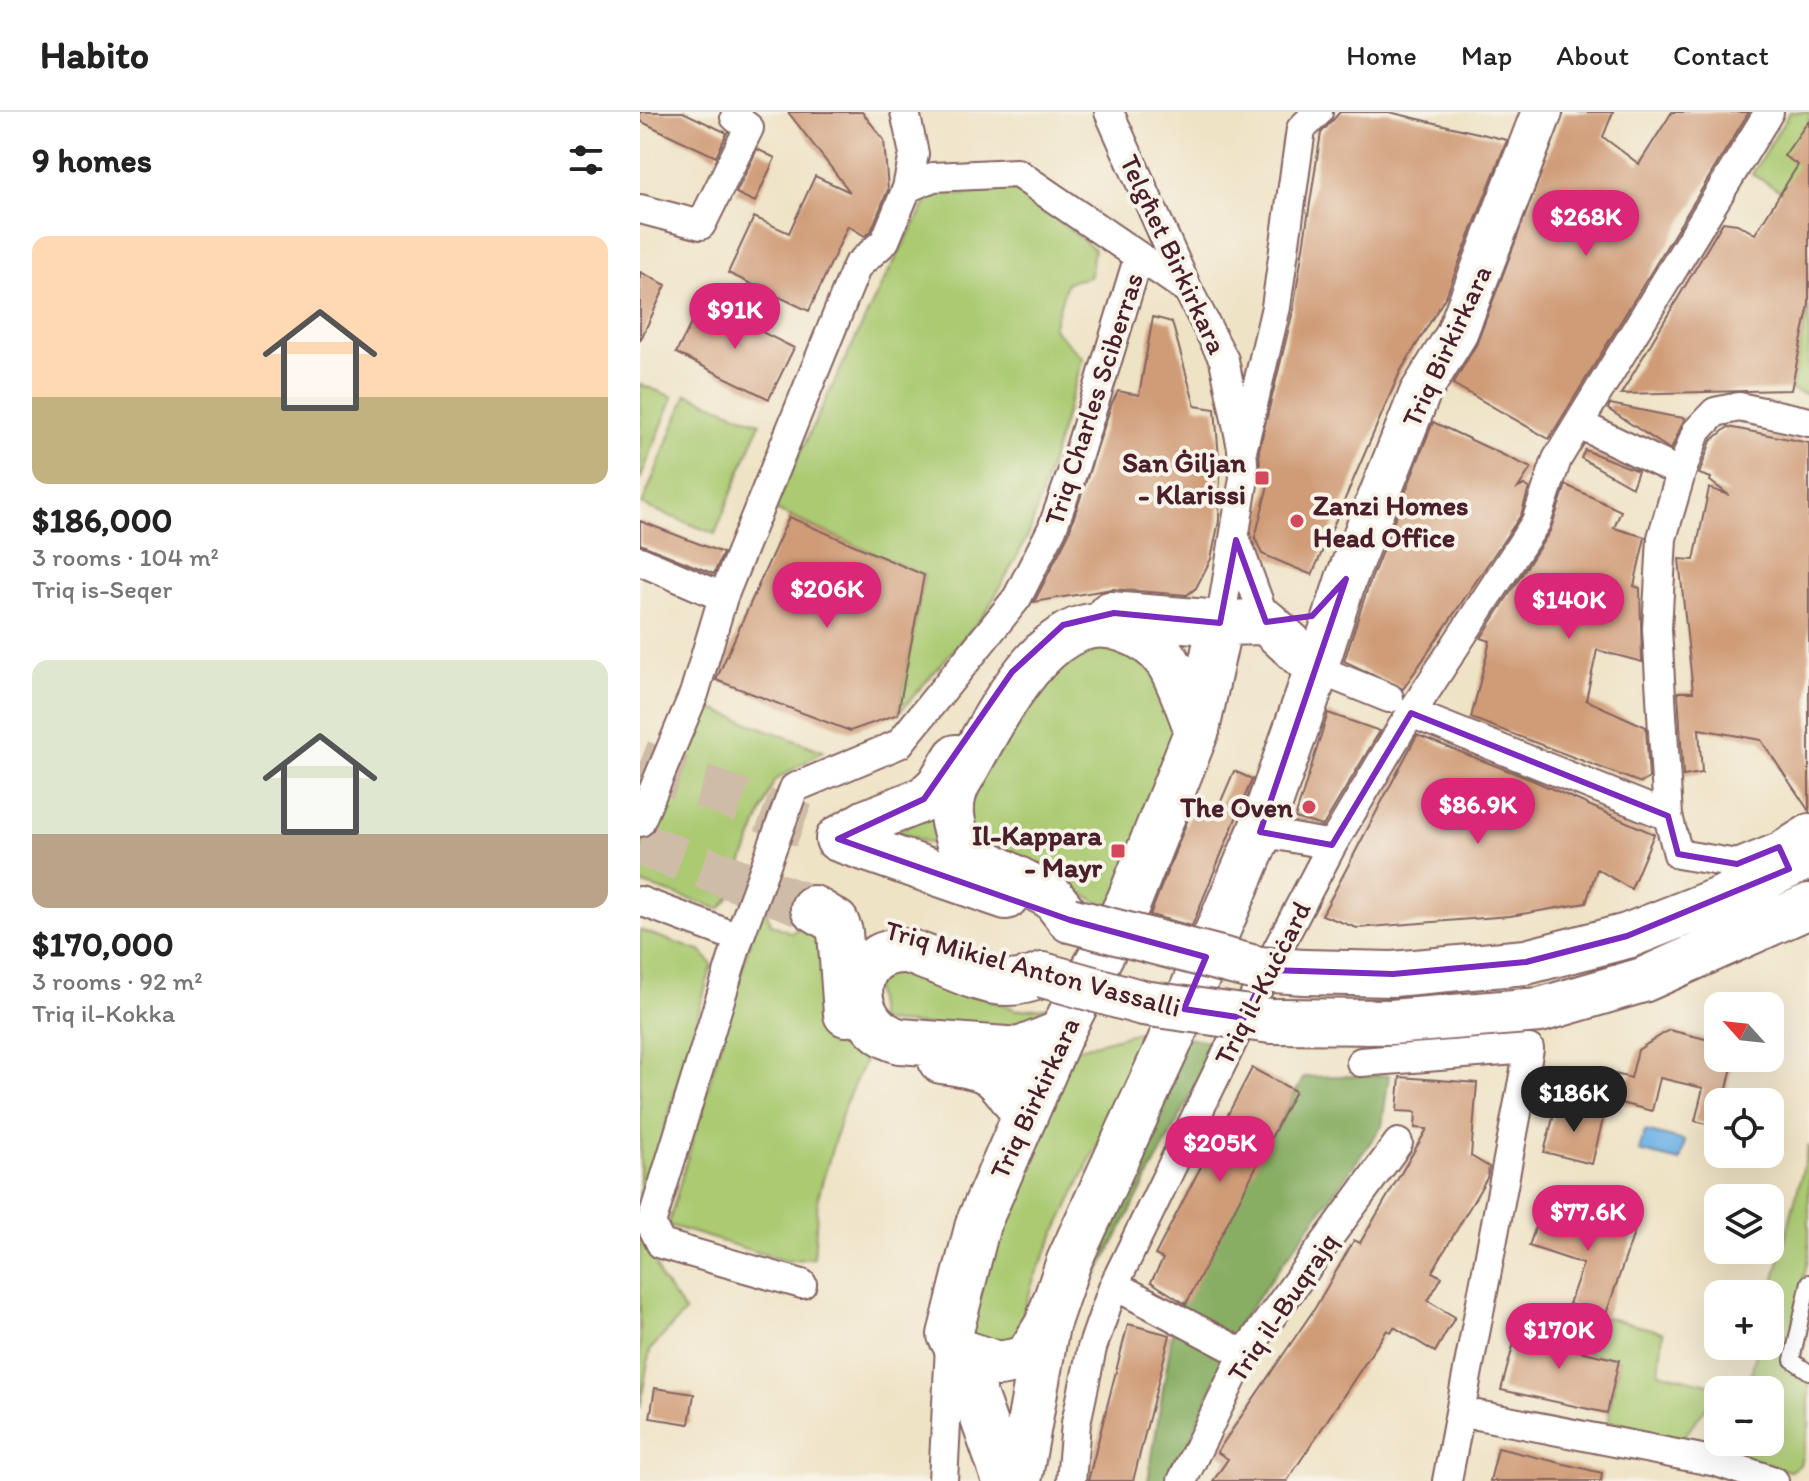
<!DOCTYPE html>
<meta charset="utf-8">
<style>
:root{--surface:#fff;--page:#f2f2f2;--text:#222;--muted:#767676;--line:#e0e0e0;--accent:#db2777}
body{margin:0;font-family:Itim,sans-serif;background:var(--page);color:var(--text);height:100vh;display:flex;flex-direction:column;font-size:30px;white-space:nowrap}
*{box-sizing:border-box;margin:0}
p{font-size:26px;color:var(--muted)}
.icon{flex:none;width:44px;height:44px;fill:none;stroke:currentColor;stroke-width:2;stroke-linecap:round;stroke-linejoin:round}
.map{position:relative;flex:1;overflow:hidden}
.details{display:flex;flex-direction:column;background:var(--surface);width:640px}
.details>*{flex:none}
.needle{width:52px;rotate:297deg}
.fabs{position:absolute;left:1064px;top:880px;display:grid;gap:16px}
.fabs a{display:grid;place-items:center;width:80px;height:80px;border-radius:16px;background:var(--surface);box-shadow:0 8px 32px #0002;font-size:40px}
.price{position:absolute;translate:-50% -68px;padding:0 18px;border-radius:28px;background:var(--accent);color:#fff;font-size:26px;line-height:52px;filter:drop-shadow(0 2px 4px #0008)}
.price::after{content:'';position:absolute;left:50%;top:48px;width:24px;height:18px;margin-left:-12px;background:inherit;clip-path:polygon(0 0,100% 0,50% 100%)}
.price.active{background:#222;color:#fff}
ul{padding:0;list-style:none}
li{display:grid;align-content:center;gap:16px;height:424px;padding:0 32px}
li span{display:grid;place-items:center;height:248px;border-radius:16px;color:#555}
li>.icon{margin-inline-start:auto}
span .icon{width:144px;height:144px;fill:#fffc;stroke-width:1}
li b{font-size:34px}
h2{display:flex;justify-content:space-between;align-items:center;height:96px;padding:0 32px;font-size:34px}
header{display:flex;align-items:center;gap:48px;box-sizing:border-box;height:112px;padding:0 40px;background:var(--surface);border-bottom:2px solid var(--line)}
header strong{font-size:38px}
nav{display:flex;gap:44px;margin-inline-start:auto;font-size:28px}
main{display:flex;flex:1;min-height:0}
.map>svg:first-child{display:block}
</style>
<header>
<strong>Habito</strong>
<nav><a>Home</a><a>Map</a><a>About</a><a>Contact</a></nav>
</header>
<main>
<section class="details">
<h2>9 homes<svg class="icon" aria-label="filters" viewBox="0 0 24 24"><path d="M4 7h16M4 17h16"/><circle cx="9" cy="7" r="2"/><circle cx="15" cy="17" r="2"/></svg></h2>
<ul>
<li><span style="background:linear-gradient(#ffd9b3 65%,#c2b280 0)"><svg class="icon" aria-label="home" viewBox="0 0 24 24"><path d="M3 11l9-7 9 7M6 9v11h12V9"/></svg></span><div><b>$186,000</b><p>3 rooms · 104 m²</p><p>Triq is-Seqer</p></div></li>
<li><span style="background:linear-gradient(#dfe7d0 70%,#b9a48a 0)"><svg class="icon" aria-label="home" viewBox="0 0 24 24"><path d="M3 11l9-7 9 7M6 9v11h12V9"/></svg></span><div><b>$170,000</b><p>3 rooms · 92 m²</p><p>Triq il-Kokka</p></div></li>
</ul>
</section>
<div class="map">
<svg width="1169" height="1369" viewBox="0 0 1169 1369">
<rect width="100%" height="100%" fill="#f7f3e8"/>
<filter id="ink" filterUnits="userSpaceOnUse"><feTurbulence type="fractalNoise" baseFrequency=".0125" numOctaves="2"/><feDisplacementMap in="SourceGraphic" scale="16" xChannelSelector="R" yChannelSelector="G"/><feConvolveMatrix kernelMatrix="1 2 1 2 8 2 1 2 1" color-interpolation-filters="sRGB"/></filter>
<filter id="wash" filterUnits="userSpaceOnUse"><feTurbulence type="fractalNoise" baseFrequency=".006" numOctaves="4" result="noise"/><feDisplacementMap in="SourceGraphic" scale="32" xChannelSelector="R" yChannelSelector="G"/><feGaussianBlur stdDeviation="1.8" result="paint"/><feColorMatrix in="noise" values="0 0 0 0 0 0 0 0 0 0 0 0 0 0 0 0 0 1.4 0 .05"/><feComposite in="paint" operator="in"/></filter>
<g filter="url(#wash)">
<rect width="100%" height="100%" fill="#efe3c6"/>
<!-- green -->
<path fill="#abca72" stroke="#7a744e" stroke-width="2" d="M 1150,0 L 1169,0 L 1169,96 L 1112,62 Z
M 376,74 L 454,137 L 450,165 L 427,170 L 413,216 L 443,246 L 389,422 L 347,499 L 258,602 L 284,463 L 133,397 L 242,172 L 293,78 L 323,83 Z
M 1169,193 L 1169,283 L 1151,278 Z
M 0,272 L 33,285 L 0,368 Z
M 47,282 L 120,311 L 75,422 L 2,393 Z
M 462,528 L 484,534 L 532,580 L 536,628 L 470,797 L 328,716 L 332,677 L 383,607 L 412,555 Z
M 62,593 L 183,639 L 134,669 L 89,786 L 80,797 L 0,771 L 0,738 Z
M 294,699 L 304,736 L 257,720 Z
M 122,788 L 131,812 L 152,821 L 163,810 L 195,821 L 202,924 L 227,944 L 205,992 L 178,1085 L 174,1146 L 146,1149 L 28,1113 Z
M 0,818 L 62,840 L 72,853 L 0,1102 Z
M 264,854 L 377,898 L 414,895 L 383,919 L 239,910 L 233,868 Z
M 498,920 L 507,928 L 394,1166 L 376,1225 L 363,1233 L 332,1224 L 353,1110 L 435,937 Z
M 1169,1033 L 1169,1142 L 1148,1236 L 1152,1255 L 1169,1269 L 1169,1314 L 1160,1353 L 1150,1359 L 1087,1344 L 1091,1330 L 1130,1330 L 1130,1278 L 1107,1278 L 1118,1234 L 1130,1234 L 1130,1187 Z
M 0,1109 L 21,1167 L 45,1200 L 10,1238 L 0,1296 Z
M 965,1205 L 1023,1220 L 1019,1260 L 1081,1275 L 1043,1326 L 967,1314 L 979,1248 L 938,1238 L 962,1222 Z"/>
<!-- forest -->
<path fill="#88ae64" stroke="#696648" stroke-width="2" d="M 542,924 L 578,931 L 450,1177 L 430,1171 Z
M 749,963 L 742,1014 L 595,1217 L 534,1369 L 508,1369 L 536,1198 L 664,965 Z"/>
<!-- water -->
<path fill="#6fb4e5" stroke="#5c6a88" stroke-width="2" d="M 1005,1019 L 1045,1029 L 1040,1049 L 999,1039 Z"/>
<g id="blocks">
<!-- building -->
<path fill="#d09c78" d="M 0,0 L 43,0 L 87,21 L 76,45 L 0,9 Z
M 148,0 L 222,0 L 244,28 L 248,78 L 231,119 L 225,124 L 208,114 L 169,199 L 88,161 L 114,105 L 149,121 L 175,64 L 210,80 Z
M 700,0 L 749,0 L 867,28 L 806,184 L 760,260 L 672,463 L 622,442 L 615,426 L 631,361 L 620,355 L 619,338 L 653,199 L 681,21 Z
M 924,0 L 973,0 L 963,25 L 999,52 L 1032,0 L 1109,0 L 909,327 L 813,272 L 837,231 Z
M 1169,8 L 1169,193 L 1151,278 L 981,282 L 1083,110 L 1097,112 L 1115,122 L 1158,53 L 1144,44 Z
M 117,37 L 135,46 L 115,90 L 96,81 Z
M 0,160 L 26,173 L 0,229 Z
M 62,190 L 154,236 L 129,287 L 36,241 Z
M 513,205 L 532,210 L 555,294 L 575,297 L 580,358 L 579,409 L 571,447 L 556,476 L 547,483 L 472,477 L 394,490 L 428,423 L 472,291 L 478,279 L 499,283 Z
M 970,292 L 1030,304 L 1045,306 L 1031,338 L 968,297 Z
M 793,310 L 891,356 L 878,376 L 884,373 L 889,376 L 881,403 L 763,577 L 704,549 L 728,475 Z
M 1088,315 L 1169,331 L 1169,699 L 1121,628 L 1059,617 L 1062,661 L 1043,664 L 1038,580 L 1053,580 L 1039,447 L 1054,448 L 1069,376 L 1089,383 L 1070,369 L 1071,366 L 1059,362 L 1071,329 Z
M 945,338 L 998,359 L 992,375 L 941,346 Z
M 926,373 L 981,399 L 974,416 L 1005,425 L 994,474 L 1000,476 L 1002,550 L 957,538 L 946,588 L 1006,615 L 1009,666 L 1001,671 L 831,606 L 850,529 L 841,526 L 910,419 Z
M 149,405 L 284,463 L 258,602 L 210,619 L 76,568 Z
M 0,409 L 83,441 L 74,462 L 0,432 Z
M 688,601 L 740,619 L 683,714 L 655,706 Z
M 777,623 L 892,668 L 1014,722 L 991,777 L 957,757 L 946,791 L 870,804 L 717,816 L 682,803 Z
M 594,659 L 612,667 L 552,814 L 510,803 L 554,692 L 576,701 Z
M 1029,918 L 1078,930 L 1078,946 L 1094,946 L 1084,990 L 1078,990 L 1078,1015 L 1055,1009 L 1063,976 L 1020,966 L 1012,999 L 969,988 L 975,962 L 991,966 L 998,938 Z
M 612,956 L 655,979 L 546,1192 L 511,1170 L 523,1147 L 515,1143 Z
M 760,965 L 837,971 L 831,1044 L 849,1055 L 847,1066 L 792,1160 L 802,1165 L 788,1189 L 815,1205 L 795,1240 L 754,1215 L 751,1220 L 747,1218 L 647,1369 L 573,1369 L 588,1347 L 577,1340 L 675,1196 L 714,1128 L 720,1131 L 787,1017 L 775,1016 L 776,1000 L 757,999 Z
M 917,991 L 964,1003 L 952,1052 L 904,1040 Z
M 930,1093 L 996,1115 L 965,1205 L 929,1192 L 943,1152 L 889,1134 L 896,1113 L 908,1117 L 913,1100 L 927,1104 Z
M 896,1210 L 922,1217 L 917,1234 L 979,1248 L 967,1301 L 861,1278 L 878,1216 L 893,1220 Z
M 488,1212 L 530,1223 L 493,1369 L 448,1369 Z
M 15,1276 L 54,1282 L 49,1312 L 10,1306 Z
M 858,1336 L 962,1361 L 961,1369 L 850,1369 Z"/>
</g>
</g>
<g filter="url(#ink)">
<use href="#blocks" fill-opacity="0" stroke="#846461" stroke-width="2"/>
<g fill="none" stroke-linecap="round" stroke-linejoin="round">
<!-- trunk-tunnel -->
<path stroke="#cebca7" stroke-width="44" stroke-dasharray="44 22" stroke-linecap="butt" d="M 0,650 L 198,727
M 0,732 L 173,796"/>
<defs>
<path id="service" d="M 1169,1170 L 1152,1248 L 1169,1260"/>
<path id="minor" d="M 469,0 L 548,178 L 584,248 L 602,336 L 604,366 L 580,511
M 267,76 L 293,65 L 377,61 L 548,178
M 0,97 L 61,113 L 109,16 L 95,5 L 97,0
M 1169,310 L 1099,295 L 1075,300 L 1056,320 L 1041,361 L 1022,426 L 1017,517 L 1028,704 L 1038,742 L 1097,752 L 1139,735 L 1169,716
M 941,313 L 1041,361
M 604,331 L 636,195 L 661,17 L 678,0
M 596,428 L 626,510
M 0,449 L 83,485
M 677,557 L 749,586
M 771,601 L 1028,704
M 0,710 L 54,582 L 83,485 L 217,154 L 245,129 L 267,76 L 274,42 L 265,0
M 620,720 L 692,733 L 761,617 L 896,410 L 917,347 L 1129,0
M 0,789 L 99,826
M 721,950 L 889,937 L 807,1369
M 162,1172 L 21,1132 L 11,1112 L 99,826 L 154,676 L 259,632 L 377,486 L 412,417 L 435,353 L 498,147
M 474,1173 L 604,1242
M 822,1300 L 1077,1350 L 1134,1369
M 303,1369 L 310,1234
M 431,1369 L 436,1311 L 452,1236 L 474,1173 L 636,840 L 692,733
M 542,1369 L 604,1242 L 758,1031"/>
<path id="secondary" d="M 677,557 L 706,467 L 780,281 L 816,223 L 902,0"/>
<path id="primary" d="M 319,1239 L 359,1252 L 386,1247 L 407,1213
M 365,1369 L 319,1239 L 310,1223 L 338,1112 L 421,921 L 489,789 L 557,618 L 580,511 L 626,510 L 677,557 L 620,720 L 528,934 L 429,1149 L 407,1213 L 379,1369"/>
<path id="trunk" d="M 470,502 L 580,511
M 198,727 L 226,710 L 284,687 L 298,674 L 316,645
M 198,727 L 366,785
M 173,796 L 196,810 L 200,820 L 206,902
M 430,808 L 412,785 L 321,737 C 312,712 307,695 318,671 C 350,618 406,487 484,518 C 502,524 517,534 528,550 C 540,570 548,596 557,618
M 664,860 L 753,862 L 886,850 L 987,824 L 1081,787 L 1169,744
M 403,863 C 359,882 334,863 292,848 C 283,845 272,839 263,839 C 206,839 207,915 260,929 L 379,938 L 421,921
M 631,909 L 751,910 L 900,898 L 1003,868 L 1169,794
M 301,949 C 354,956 353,959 384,1002"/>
</defs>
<!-- service casing -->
<use href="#service" stroke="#846461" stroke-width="18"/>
<!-- minor casing -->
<use href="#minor" stroke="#846461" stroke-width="32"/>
<!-- secondary casing -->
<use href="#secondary" stroke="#846461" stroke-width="44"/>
<!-- primary casing -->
<use href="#primary" stroke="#846461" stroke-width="48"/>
<!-- trunk casing -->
<use href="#trunk" stroke="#846461" stroke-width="48"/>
<!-- service -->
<use href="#service" stroke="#fff" stroke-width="14"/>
<!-- minor -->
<use href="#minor" stroke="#fff" stroke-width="28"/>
<!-- secondary -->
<use href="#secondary" stroke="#fff" stroke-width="40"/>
<!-- primary -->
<use href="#primary" stroke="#fff" stroke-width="44"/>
<!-- trunk -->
<use href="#trunk" stroke="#fff" stroke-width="44"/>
<defs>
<path id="trunk-bridge" d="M 430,808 L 619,857 L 664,860
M 403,863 L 503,891 L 631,909"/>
</defs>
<!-- trunk-bridge casing -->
<use href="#trunk-bridge" stroke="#846461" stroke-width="48" stroke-linecap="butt"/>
<!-- trunk-bridge -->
<use href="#trunk-bridge" stroke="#fff" stroke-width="44"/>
</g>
</g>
<!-- marked area -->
<path fill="none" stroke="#7b2cbf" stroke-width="6" stroke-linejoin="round" d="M 596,428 L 626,510 L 672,504 L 706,467 L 620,720 L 692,733 L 771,601 L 1028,704 L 1038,742 L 1097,752 L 1139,735 L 1149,757 L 987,824 L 886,850 L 753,862 L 627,858 L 604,906 L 544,897 L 566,845 L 430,808 L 198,727 L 284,687 L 372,560 L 423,513 L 474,501 L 580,511 Z"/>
<!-- markers -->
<g fill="#d1495b" stroke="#f7f3e8" stroke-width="3">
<rect x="614" y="358" width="16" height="16" rx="4"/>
<circle cx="657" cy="409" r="8"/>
<circle cx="669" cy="695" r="8"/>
<rect x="470" y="731" width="16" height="16" rx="4"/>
</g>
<g text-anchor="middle" stroke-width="8" stroke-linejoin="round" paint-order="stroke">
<!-- street labels -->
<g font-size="28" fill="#4a1f2b" stroke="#f7f3e8">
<text transform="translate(534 142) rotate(65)" y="10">Telgħet Birkirkara</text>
<text transform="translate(806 234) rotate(-65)" y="10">Triq Birkirkara</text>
<text transform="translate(453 287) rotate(-72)" y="10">Triq Charles Sciberras</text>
<text transform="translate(393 856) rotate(15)" y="10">Triq Mikiel Anton Vassalli</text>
<text transform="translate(622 871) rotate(-63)" y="10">Triq il-Kuċċard</text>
<text transform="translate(394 986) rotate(-65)" y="10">Triq Birkirkara</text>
<text transform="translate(642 1195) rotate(-56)" y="10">Triq il-Buqrajq</text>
</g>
<!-- poi labels -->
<g font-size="28" font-weight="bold" fill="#4a1f2b" stroke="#f7f3e8" text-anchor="end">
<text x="606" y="360">San Ġiljan<tspan x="606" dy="32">- Klarissi</tspan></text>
<text x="673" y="403" text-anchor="start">Zanzi Homes<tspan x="673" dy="32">Head Office</tspan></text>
<text x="653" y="705">The Oven</text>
<text x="462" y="733">Il-Kappara<tspan x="462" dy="32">- Mayr</tspan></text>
</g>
</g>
</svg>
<div class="fabs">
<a><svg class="needle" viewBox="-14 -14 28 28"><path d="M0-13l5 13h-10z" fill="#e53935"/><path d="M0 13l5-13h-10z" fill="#767676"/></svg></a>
<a><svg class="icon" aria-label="locate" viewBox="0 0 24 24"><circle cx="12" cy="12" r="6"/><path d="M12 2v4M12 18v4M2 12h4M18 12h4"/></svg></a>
<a><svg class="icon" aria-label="layers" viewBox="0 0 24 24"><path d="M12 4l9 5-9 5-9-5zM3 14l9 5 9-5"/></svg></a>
<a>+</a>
<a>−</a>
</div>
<b class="price" style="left:946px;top:146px">$268K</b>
<b class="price" style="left:95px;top:239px">$91K</b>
<b class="price" style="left:187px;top:518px">$206K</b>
<b class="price" style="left:929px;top:529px">$140K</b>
<b class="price" style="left:838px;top:734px">$86.9K</b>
<b class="price active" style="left:934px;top:1022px">$186K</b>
<b class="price" style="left:580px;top:1072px">$205K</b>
<b class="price" style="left:948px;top:1141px">$77.6K</b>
<b class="price" style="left:919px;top:1259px">$170K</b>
</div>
</main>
